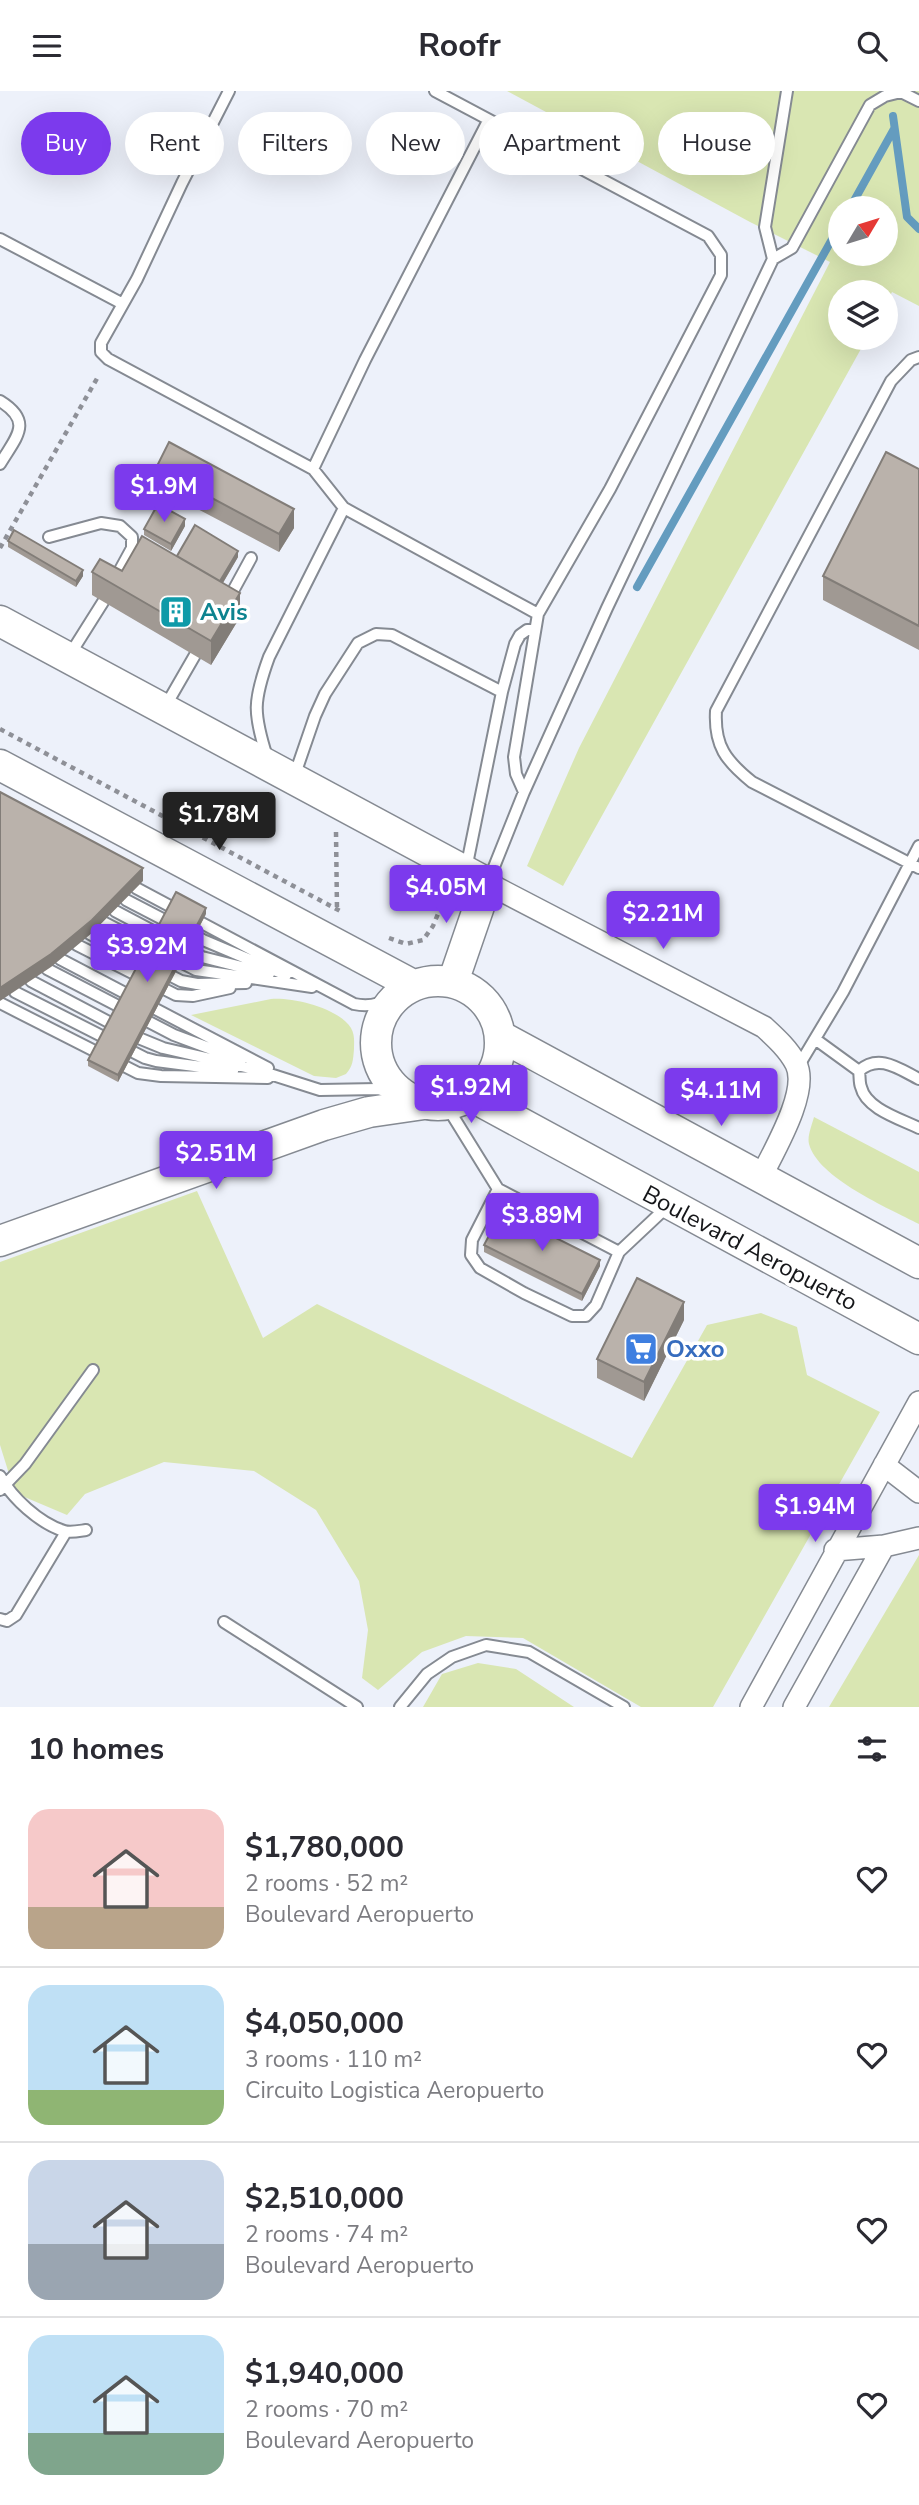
<!DOCTYPE html>
<meta charset="utf-8">
<style>
:root{--surface:#fff;--page:#f7f7f7;--text:#2b2b33;--muted:#7c7c81;--line:#e1e1e2;--accent:#7c3aed}
body{margin:0;font-family:"Nunito Sans",sans-serif;background:var(--page);color:var(--text);height:100vh;display:flex;flex-direction:column;font-size:26px;white-space:nowrap}
*{box-sizing:border-box;margin:0}
p{font-size:23px;color:var(--muted)}
.icon{flex:none;width:38px;height:38px;fill:none;stroke:currentColor;stroke-width:2;stroke-linecap:round;stroke-linejoin:round}
.map{position:relative;height:1616px;overflow:hidden}
.sheet{display:flex;flex-direction:column;background:var(--surface);flex:1}
.sheet>*{flex:none}
.guide{position:absolute;left:21px;top:21px;width:878px;height:63px;display:flex;gap:14px}
.needle{width:46px;rotate:52deg}
.tools{position:absolute;left:828px;top:105px;display:grid;gap:14px}
.tools a{display:grid;place-items:center;width:70px;height:70px;border-radius:50%;background:var(--surface);box-shadow:0 7px 28px #0002;font-size:35px}
.price{position:absolute;translate:-50% -60px;padding:0 16px;border-radius:7px;background:var(--accent);color:#fff;font-size:23px;line-height:46px;filter:drop-shadow(0 2px 4px #0008)}
.price::after{content:'';position:absolute;left:50%;top:42px;width:21px;height:16px;margin-left:-10px;background:inherit;clip-path:polygon(0 0,100% 0,50% 100%)}
.price.selected{background:#222;color:#fff}
ul{padding:0;list-style:none}
li{display:flex;align-items:center;gap:21px;height:175px;padding:0 28px}
li+li{border-top:2px solid var(--line)}
li span{display:grid;place-items:center;flex:none;width:196px;height:140px;border-radius:21px;color:#555}
li>.icon{margin-inline-start:auto}
span .icon{width:84px;height:84px;fill:#fffc;stroke-width:1}
li b{font-size:30px}
h2{display:flex;justify-content:space-between;align-items:center;height:84px;padding:0 28px;font-size:30px}
.chip{padding:0 24px;border-radius:32px;background:var(--surface);box-shadow:0 7px 28px #0002;font-size:24px;line-height:63px}
.chip.selected{background:var(--accent);color:#fff}
header{display:flex;justify-content:space-between;align-items:center;height:91px;padding:0 28px;background:var(--surface);font-size:32px;font-weight:700}
.map>svg:first-child{display:block}
</style>
<header><svg class="icon" aria-label="menu" viewBox="0 0 24 24"><path d="M4 6h16M4 12h16M4 18h16"/></svg>Roofr<svg class="icon" aria-label="search" viewBox="0 0 24 24"><circle cx="10" cy="10" r="6"/><path d="M15 15l6 6"/></svg></header>
<div class="map">
<svg width="919" height="1616" viewBox="0 0 919 1616">
<rect width="100%" height="100%" fill="#edf1fa"/>
<!-- green -->
<path fill="#d9e6b2" fill-rule="evenodd" d="M 507,0 L 919,0 L 919,215 L 892,201 L 886,213 L 886,201 L 840,201 L 840,247 L 867,247 L 563,795 L 527,775 L 579,657 L 830,171 L 750,131 ZM 840,117 L 886,117 L 886,163 L 840,163 Z
M 271,908 C 292,906 339,917 351,937 C 355,944 354,951 354,958 C 353,969 353,975 346,983 L 336,987 L 314,985 L 191,924 Z
M 814,1026 L 919,1081 L 919,1133 C 888,1117 818,1087 809,1053 C 807,1045 812,1034 814,1026 Z
M 197,1100 L 263,1247 L 317,1213 L 632,1367 L 707,1234 L 761,1222 L 797,1236 L 807,1284 L 880,1321 L 713,1616 L 641,1616 L 523,1547 L 466,1545 L 422,1561 L 378,1599 L 362,1587 L 368,1539 L 359,1490 L 316,1419 L 254,1380 L 164,1371 L 85,1403 L 67,1424 L 15,1402 L 0,1354 L 0,1171 Z
M 919,1464 L 919,1616 L 829,1616 Z
M 478,1572 L 516,1578 L 574,1616 L 423,1616 L 442,1583 Z"/>
<g fill="none" stroke-linecap="round" stroke-linejoin="round">
<!-- stream -->
<path stroke="#649cbf" stroke-width="8" d="M 893,25 L 907,126 L 919,138
M 850,117 L 894,38
M 637,496 L 840,134"/>
<defs>
<path id="lane" d="M 229,0 L 182,92 L 137,188 L 101,252 L 101,261 L 108,268 L 313,378 L 344,417 L 538,523
M 435,0 L 708,145 L 721,164 L 721,184 L 610,398 L 538,523 L 514,666 L 516,683 L 524,701
M 0,148 L 123,213
M 773,168 L 765,136 L 787,0
M 919,266 L 911,269 L 891,290 L 716,620 C 714,655 726,670 752,691 L 919,777
M 0,310 C 34,331 16,346 0,373
M 313,378 L 365,269 L 488,30
M 49,446 L 101,432 L 120,435 L 132,446 L 132,457 L 114,490
M 227,511 L 251,467
M 69,565 L 103,511
M 165,616 L 195,564
M 267,666 C 253,622 253,610 269,566 L 344,417
M 294,686 L 315,625 L 325,603 L 358,552 L 376,543 L 392,544 L 502,601
M 466,778 L 502,601 L 515,553 L 520,544 L 527,539 L 535,539
M 488,791 L 524,701 L 607,517 L 773,168 L 792,157 L 870,14 L 885,5 L 901,1 L 919,10
M 136,797 L 354,913 C 373,917 384,911 400,902
M 126,809 L 203,849 L 286,884
M 115,820 L 202,866 L 269,883
M 103,831 L 196,879 L 312,896
M 90,843 L 181,890 L 197,893 L 246,892
M 77,854 L 176,904 L 193,905 L 230,897
M 60,868 L 268,977
M 47,878 L 174,944 L 241,969
M 31,890 L 141,948 L 163,957 L 254,978 L 320,999 L 378,998 L 405,1006
M 15,901 L 145,967 L 156,970 L 233,980
M 0,912 L 138,982 L 161,985 L 268,987
M 815,948 L 859,980
M 798,976 L 843,901 L 919,755
M 919,988 C 899,978 879,962 859,980 C 860,985 859,991 861,996 C 866,1018 901,1028 919,1037
M 446,1014 L 498,1098 L 472,1149 L 471,1164 L 480,1177 L 524,1202 L 572,1225 L 586,1225 L 596,1214 L 619,1161 L 669,1114
M 498,1098 L 619,1161
M 0,1385 C 12,1407 39,1432 64,1440 C 70,1442 79,1440 86,1439
M 0,1399 L 25,1373 L 93,1279
M 0,1528 L 7,1530 L 16,1524 L 66,1441
M 224,1531 L 357,1616
M 400,1616 L 427,1583 L 452,1566 L 486,1554 L 529,1561 L 624,1616"/>
<path id="street" d="M 487,792 L 764,936 C 776,947 789,959 796,973 C 810,1000 773,1061 761,1086
M 884,1374 L 919,1401
M 835,1459 L 884,1455 L 919,1447
M 751,1616 L 919,1311
M 794,1616 L 884,1455"/>
<path id="secondary" d="M 0,530 L 487,792 L 453,891
M 0,674 L 413,894
M376 952a62 62 0 1 1 124 0a62 62 0 1 1-124 0Z
M 500,945 L 919,1172
M 471,1005 L 919,1248
M 0,1150 L 324,1034 L 369,1021 L 424,1013"/>
</defs>
<!-- lane casing -->
<use href="#lane" stroke="#858a92" stroke-width="14"/>
<!-- street casing -->
<use href="#street" stroke="#858a92" stroke-width="24"/>
<!-- secondary casing -->
<use href="#secondary" stroke="#858a92" stroke-width="33"/>
<!-- path -->
<path stroke="#8e9097" stroke-width="4.5" stroke-dasharray="5 5" stroke-linecap="butt" d="M 0,457 L 99,284
M 0,638 L 342,821
M 336,741 L 337,819
M 389,847 L 406,853 L 423,849 L 433,835 L 447,801"/>
<!-- lane -->
<use href="#lane" stroke="#fff" stroke-width="10"/>
<!-- street -->
<use href="#street" stroke="#fff" stroke-width="21"/>
<!-- secondary -->
<use href="#secondary" stroke="#fff" stroke-width="30"/>
</g>
<!-- wall -->
<path fill="#a09993" d="M 156,377 L 294,437 L 279,461 L 156,396 Z
M 919,378 L 919,559 L 823,509 L 823,485 Z
M 185,435 L 171,460 L 144,444 L 144,438 Z
M 8,450 L 83,485 L 76,496 L 8,456 Z
M 177,465 L 238,466 L 223,492 L 240,526 L 211,574 L 92,504 L 92,481 L 122,480 Z
M 206,823 L 118,991 L 88,975 L 88,969 Z
M 484,1154 L 600,1175 L 582,1210 L 484,1161 Z
M 684,1229 L 644,1310 L 597,1287 L 597,1268 Z"/>
<!-- shaded-wall -->
<path fill="#827d78" d="M 294,418 L 294,437 L 279,461 L 279,443 Z
M 185,428 L 185,435 L 171,460 L 171,453 Z
M 238,460 L 238,466 L 218,500 L 218,493 Z
M 83,479 L 83,485 L 76,496 L 76,490 Z
M 240,502 L 240,526 L 211,574 L 211,550 Z
M 143,777 L 143,790 L 92,842 L 51,876 L 0,910 L 0,897 Z
M 206,817 L 206,823 L 118,991 L 118,984 Z
M 600,1169 L 600,1175 L 582,1210 L 582,1203 Z
M 684,1211 L 684,1229 L 644,1310 L 644,1291 Z"/>
<!-- building -->
<path fill="#bab2ab" stroke="#827d78" stroke-width="2" d="M 169,351 L 294,418 L 279,443 L 156,377 Z
M 886,361 L 919,378 L 919,535 L 823,485 Z
M 158,413 L 185,428 L 171,453 L 144,438 Z
M 195,434 L 238,460 L 220,490 L 177,465 Z
M 14,439 L 83,479 L 76,490 L 8,450 Z
M 142,445 L 240,502 L 211,550 L 92,481 L 100,468 L 122,480 Z
M 0,701 L 143,777 L 92,829 L 51,863 L 0,897 Z
M 176,801 L 206,817 L 118,984 L 88,969 Z
M 502,1120 L 600,1169 L 582,1203 L 484,1154 Z
M 637,1187 L 684,1211 L 644,1291 L 597,1268 Z"/>
<!-- icons -->
<defs>
<symbol id="building-square" viewBox="-11 -11 22 22"><rect x="-9" y="-9" width="18" height="18" rx="4" fill="#0f9aa8" stroke="#fff"/><path d="M-4-6H4V6H1V3H-1V6H-4ZM-2.5-4.3h1.7v1.8h-1.7ZM.8-4.3h1.7v1.8H.8ZM-2.5-1h1.7V.8h-1.7ZM.8-1h1.7V.8H.8Z" fill="#fff"/></symbol>
<symbol id="supermarket-square" viewBox="-11 -11 22 22"><rect x="-9" y="-9" width="18" height="18" rx="4" fill="#3f7fe0" stroke="#fff"/><path d="M-6-5.5h2.5l.6 2H6L4.5 2H-2.5L-4.4-4H-6ZM-1.5 3.2a1.3 1.3 0 1 0 .1 0ZM3 3.2a1.3 1.3 0 1 0 .1 0Z" fill="#fff"/></symbol>
</defs>
<g fill-rule="evenodd">
<use href="#building-square" x="157" y="502" width="38" height="38"/>
<use href="#supermarket-square" x="622" y="1239" width="38" height="38"/>
</g>
<g text-anchor="middle" stroke-width="7" stroke-linejoin="round" paint-order="stroke">
<!-- culture labels -->
<g font-size="24" font-weight="bold" fill="#0d838f" stroke="#fff" text-anchor="start">
<text x="200" y="529">Avis</text>
</g>
<!-- street labels -->
<g font-size="24" fill="#151619" stroke="#fff">
<text transform="translate(750 1157) rotate(28)" y="8">Boulevard Aeropuerto</text>
</g>
<!-- shop labels -->
<g font-size="24" font-weight="bold" fill="#366cbe" stroke="#fff" text-anchor="start">
<text x="666" y="1266">Oxxo</text>
</g>
</g>
</svg>
<div class="tools">
<a><svg class="needle" viewBox="-14 -14 28 28"><path d="M0-13l5 13h-10z" fill="#e53935"/><path d="M0 13l5-13h-10z" fill="#7c7c81"/></svg></a>
<a><svg class="icon" aria-label="layers" viewBox="0 0 24 24"><path d="M12 4l9 5-9 5-9-5zM3 14l9 5 9-5"/></svg></a>
</div>
<b class="price" style="left:164px;top:433px">$1.9M</b>
<b class="price selected" style="left:219px;top:761px">$1.78M</b>
<b class="price" style="left:446px;top:834px">$4.05M</b>
<b class="price" style="left:663px;top:860px">$2.21M</b>
<b class="price" style="left:147px;top:893px">$3.92M</b>
<b class="price" style="left:471px;top:1034px">$1.92M</b>
<b class="price" style="left:721px;top:1037px">$4.11M</b>
<b class="price" style="left:216px;top:1100px">$2.51M</b>
<b class="price" style="left:542px;top:1162px">$3.89M</b>
<b class="price" style="left:815px;top:1453px">$1.94M</b>
<div class="guide">
<a class="chip selected">Buy</a>
<a class="chip">Rent</a>
<a class="chip">Filters</a>
<a class="chip">New</a>
<a class="chip">Apartment</a>
<a class="chip">House</a>
</div>
</div>
<section class="sheet">
<h2>10 homes<svg class="icon" aria-label="filters" viewBox="0 0 24 24"><path d="M4 7h16M4 17h16"/><circle cx="9" cy="7" r="2"/><circle cx="15" cy="17" r="2"/></svg></h2>
<ul>
<li><span style="background:linear-gradient(#f6c9c9 70%,#b9a48a 0)"><svg class="icon" aria-label="home" viewBox="0 0 24 24"><path d="M3 11l9-7 9 7M6 9v11h12V9"/></svg></span><div><b>$1,780,000</b><p>2 rooms · 52 m²</p><p>Boulevard Aeropuerto</p></div><svg class="icon" aria-label="heart" viewBox="0 0 24 24"><path d="M12 20l-8-8c-3-5 5-10 8-4 3-6 11-1 8 4z"/></svg></li>
<li><span style="background:linear-gradient(#bfe0f5 75%,#8fb573 0)"><svg class="icon" aria-label="home" viewBox="0 0 24 24"><path d="M3 11l9-7 9 7M6 9v11h12V9"/></svg></span><div><b>$4,050,000</b><p>3 rooms · 110 m²</p><p>Circuito Logistica Aeropuerto</p></div><svg class="icon" aria-label="heart" viewBox="0 0 24 24"><path d="M12 20l-8-8c-3-5 5-10 8-4 3-6 11-1 8 4z"/></svg></li>
<li><span style="background:linear-gradient(#c9d6e8 60%,#9aa5b1 0)"><svg class="icon" aria-label="home" viewBox="0 0 24 24"><path d="M3 11l9-7 9 7M6 9v11h12V9"/></svg></span><div><b>$2,510,000</b><p>2 rooms · 74 m²</p><p>Boulevard Aeropuerto</p></div><svg class="icon" aria-label="heart" viewBox="0 0 24 24"><path d="M12 20l-8-8c-3-5 5-10 8-4 3-6 11-1 8 4z"/></svg></li>
<li><span style="background:linear-gradient(#bfe0f5 70%,#7fa58c 0)"><svg class="icon" aria-label="home" viewBox="0 0 24 24"><path d="M3 11l9-7 9 7M6 9v11h12V9"/></svg></span><div><b>$1,940,000</b><p>2 rooms · 70 m²</p><p>Boulevard Aeropuerto</p></div><svg class="icon" aria-label="heart" viewBox="0 0 24 24"><path d="M12 20l-8-8c-3-5 5-10 8-4 3-6 11-1 8 4z"/></svg></li>
</ul>
</section>
